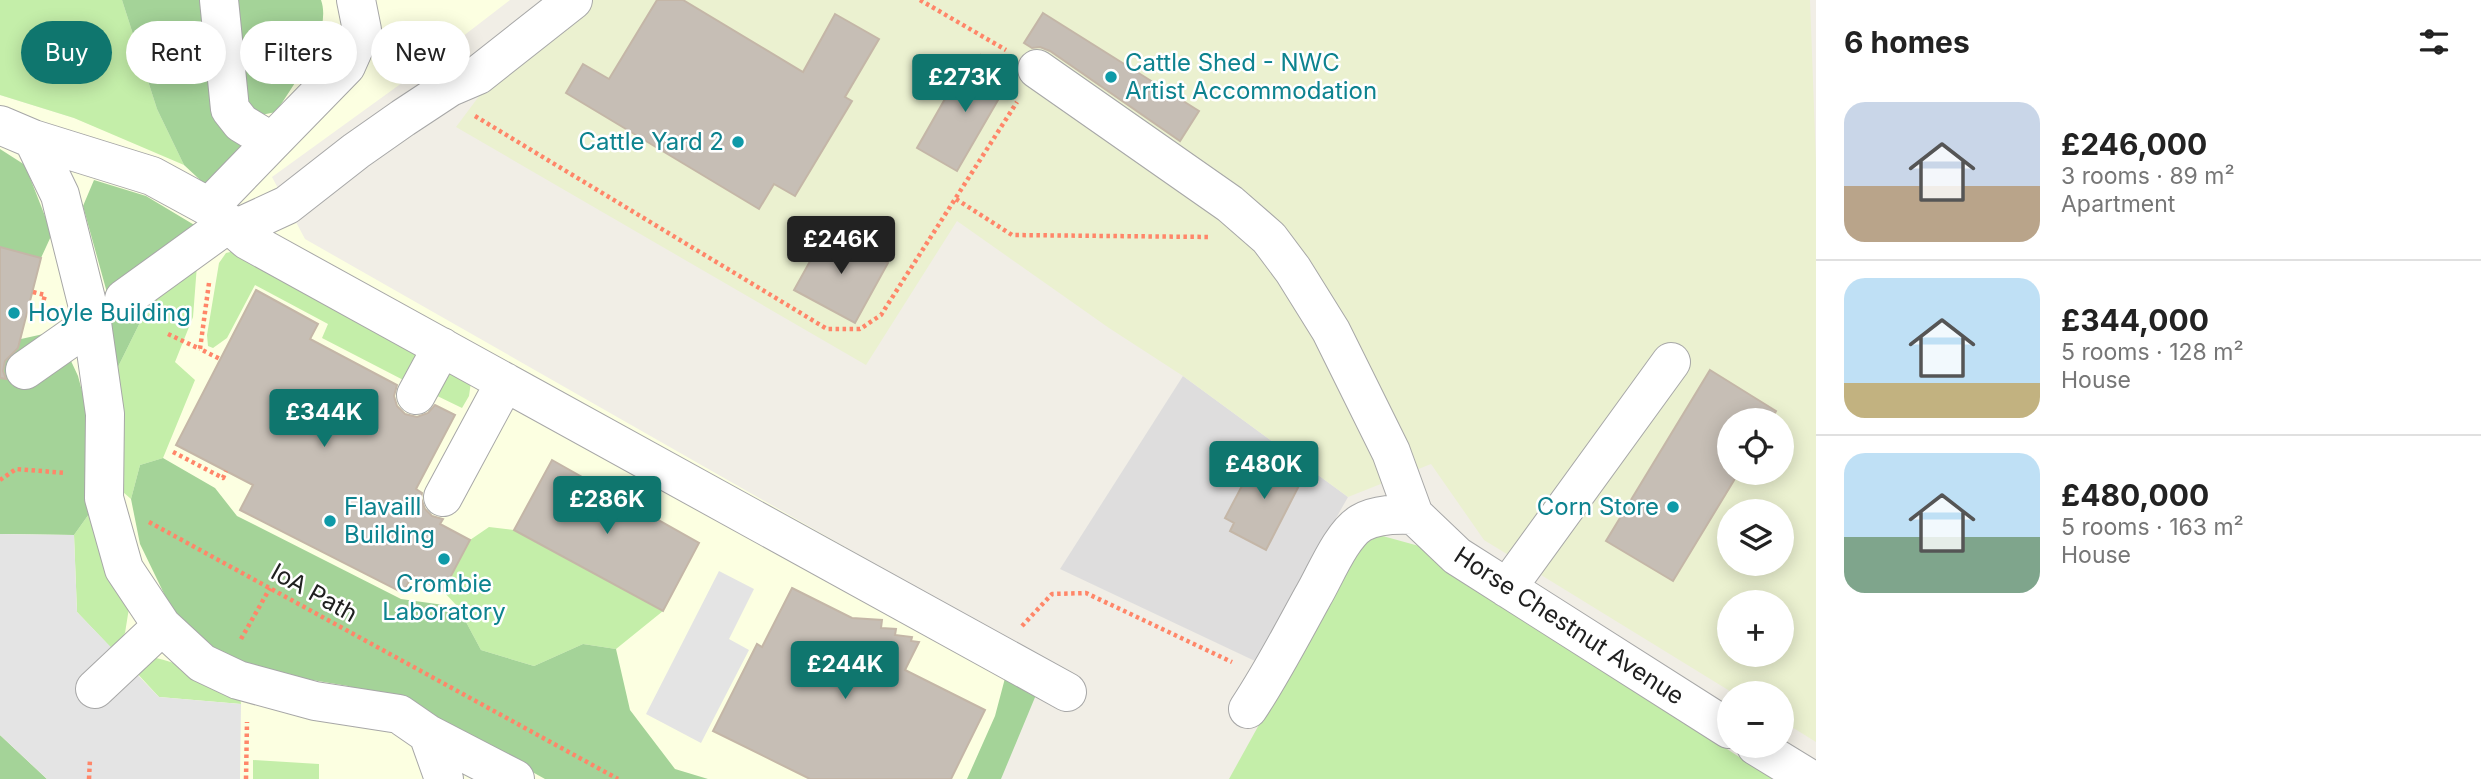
<!DOCTYPE html>
<meta charset="utf-8">
<style>
:root{--surface:#fff;--page:#f6f6f6;--text:#222;--muted:#767676;--line:#e0e0e0;--accent:#0f766e}
body{margin:0;font-family:Inter,sans-serif;background:var(--page);color:var(--text);height:100vh;display:flex;flex-direction:column;font-size:26px;white-space:nowrap}
*{box-sizing:border-box;margin:0}
p{font-size:23px;color:var(--muted)}
.icon{flex:none;width:38px;height:38px;fill:none;stroke:currentColor;stroke-width:2;stroke-linecap:round;stroke-linejoin:round}
.map{position:relative;flex:1;overflow:hidden}
.side{display:flex;flex-direction:column;background:var(--surface);width:665px}
.side>*{flex:none}
.top-card{position:absolute;left:21px;top:21px;width:665px;height:63px;display:flex;gap:14px}
.controls{position:absolute;left:1717px;top:408px;display:grid;gap:14px}
.controls a{display:grid;place-items:center;width:77px;height:77px;border-radius:50%;background:var(--surface);box-shadow:0 4px 18px #0003;font-size:35px}
.price{position:absolute;translate:-50% -60px;padding:0 16px;border-radius:7px;background:var(--accent);color:#fff;font-size:23px;line-height:46px;filter:drop-shadow(0 2px 4px #0008)}
.price::after{content:'';position:absolute;left:50%;top:42px;width:21px;height:16px;margin-left:-10px;background:inherit;clip-path:polygon(0 0,100% 0,50% 100%)}
.price.on{background:#222;color:#fff}
ul{padding:0;list-style:none}
li{display:flex;align-items:center;gap:21px;height:175px;padding:0 28px}
li+li{border-top:2px solid var(--line)}
li span{display:grid;place-items:center;flex:none;width:196px;height:140px;border-radius:21px;color:#555}
li>.icon{margin-inline-start:auto}
span .icon{width:84px;height:84px;fill:#fffc;stroke-width:1}
li b{font-size:30px}
h2{display:flex;justify-content:space-between;align-items:center;height:84px;padding:0 28px;font-size:30px}
.chip{padding:0 24px;border-radius:32px;background:var(--surface);box-shadow:0 4px 18px #0003;font-size:24px;line-height:63px}
.chip.on{background:var(--accent);color:#fff}
main{display:flex;flex:1;min-height:0}
.map>svg:first-child{display:block}
</style>
<main>
<div class="map">
<svg width="1816" height="779" viewBox="0 0 1816 779">
<rect width="100%" height="100%" fill="#f1eee6"/>
<!-- residential -->
<path fill="#dedddd" d="M 1183,376 L 1348,497 L 1255,661 L 1060,569 Z"/>
<!-- education -->
<path fill="#fcffe1" d="M 122,0 L 510,0 L 406,80 L 272,177 L 305,239 L 1040,658 L 989,779 L 0,779 L 0,95 L 74,118 L 184,163 L 157,109 Z"/>
<!-- farmland -->
<path fill="#ebf1d0" fill-rule="evenodd" d="M 551,0 L 1810,0 L 1816,162 L 1816,742 L 1782,721 L 1782,693 L 1733,693 L 1484,540 L 1431,464 L 1348,497 L 1183,376 L 1109,328 L 957,221 L 866,365 L 456,127 ZM 1729,420 L 1782,420 L 1782,472 L 1729,472 ZM 1729,511 L 1782,511 L 1782,564 L 1729,564 ZM 1729,602 L 1782,602 L 1782,654 L 1729,654 Z"/>
<!-- grass -->
<path fill="#c4eea9" d="M 0,0 L 122,0 L 157,109 L 184,165 L 74,118 L 0,95 Z
M 243,249 L 419,344 L 411,384 L 322,338 L 328,324 L 255,285 L 227,338 L 213,348 L 208,346 L 207,335 L 219,263 L 226,253 Z
M 198,252 L 193,317 L 175,362 L 195,380 L 163,458 L 140,465 L 131,499 L 115,485 L 113,377 L 165,272 Z
M 455,367 L 471,382 L 469,396 L 462,408 L 427,391 Z
M 89,514 L 129,608 L 125,633 L 113,650 L 77,612 L 74,535 Z
M 489,527 L 514,530 L 663,611 L 616,649 L 583,644 L 534,666 L 481,650 L 458,607 L 443,591 L 470,540 Z
M 1379,535 L 1419,546 L 1463,577 L 1773,779 L 1229,779 L 1355,551 Z
M 151,657 C 184,663 211,681 240,696 L 241,704 L 159,697 L 134,670 Z
M 253,760 L 319,764 L 319,779 L 253,779 Z"/>
<!-- forest -->
<path fill="#a4d398" d="M 122,0 L 203,0 L 204,56 L 216,120 L 249,149 L 212,191 L 184,165 L 157,109 Z
M 235,0 L 321,0 C 333,33 293,85 276,112 L 256,116 L 245,105 Z
M 0,149 L 25,165 L 52,234 L 41,258 L 0,247 Z
M 94,180 L 146,196 L 206,232 L 165,272 L 113,377 L 109,300 L 83,206 Z
M 57,331 L 78,376 L 91,425 L 89,514 L 74,535 L 0,534 L 0,334 L 21,339 Z
M 163,458 L 215,488 L 237,516 L 401,599 L 458,607 L 481,650 L 534,666 L 583,644 L 616,649 L 630,710 L 675,769 L 708,779 L 545,779 L 412,705 L 348,686 L 270,673 L 235,664 L 201,643 L 171,608 L 140,544 L 131,499 L 140,465 Z
M 1013,648 L 1048,666 L 1001,779 L 967,779 L 995,716 Z
M 0,735 L 47,779 L 0,779 Z"/>
<!-- parking -->
<path fill="#e4e4e4" d="M 0,534 L 74,535 L 77,612 L 159,697 L 241,704 L 240,779 L 47,779 L 0,735 Z
M 719,571 L 754,589 L 729,639 L 749,650 L 701,743 L 646,714 Z"/>
<!-- building -->
<path fill="#c6beb5" stroke="#c4b6a7" stroke-width="2" d="M 657,0 L 683,0 L 803,72 L 835,14 L 879,39 L 845,97 L 852,101 L 795,196 L 774,184 L 759,209 L 566,93 L 583,64 L 609,79 Z
M 1043,13 L 1199,111 L 1180,141 L 1050,51 L 1040,47 L 1032,48 L 1024,43 Z
M 981,55 L 1013,74 L 957,171 L 917,148 L 953,85 L 961,90 Z
M 828,229 L 888,263 L 855,323 L 794,290 Z
M 0,247 L 41,258 L 18,348 L 5,361 L 3,371 L 6,379 L 0,378 Z
M 256,290 L 318,324 L 310,339 L 397,385 L 394,396 L 397,406 L 405,414 L 417,417 L 428,413 L 435,405 L 455,415 L 416,489 L 422,493 L 421,498 L 425,509 L 432,516 L 443,519 L 440,524 L 470,540 L 443,591 L 412,575 L 403,593 L 240,510 L 253,485 L 176,445 Z
M 1710,370 L 1776,411 L 1771,420 L 1729,420 L 1729,472 L 1739,472 L 1673,581 L 1606,541 Z
M 1269,455 L 1305,474 L 1266,550 L 1230,531 L 1234,523 L 1225,518 L 1253,465 L 1262,470 Z
M 552,460 L 699,543 L 663,611 L 514,530 Z
M 792,588 L 852,618 L 882,620 L 881,628 L 896,629 L 895,635 L 912,637 L 911,641 L 919,642 L 905,670 L 985,710 L 951,779 L 810,779 L 713,731 L 757,644 L 762,647 Z"/>
<g fill="none" stroke-linecap="round" stroke-linejoin="round">
<defs>
<path id="minor" d="M 219,0 L 230,109 L 241,123 L 259,134 L 267,147 L 346,66 L 362,30 L 356,0
M 1037,69 L 1230,204 L 1269,238 L 1293,270 L 1331,331 L 1391,452 L 1414,515 L 1457,556 L 1729,729
M 0,125 L 33,139 L 152,176 L 209,207 L 247,240 L 1067,692
M 33,139 L 60,195 L 92,323 L 105,414 L 104,498 L 124,569 L 162,626 L 202,663 L 238,680 L 315,701 L 399,714 L 428,734 L 444,779
M 209,207 L 267,147
M 235,229 L 287,205 L 356,151 L 403,118 L 450,87 L 478,75 L 573,0
M 124,299 L 229,223
M 25,370 L 92,323
M 416,395 L 442,347
M 443,497 L 505,382
M 1507,588 L 1671,362
M 95,689 L 162,626
M 1248,709 C 1272,673 1292,634 1313,596 C 1325,576 1341,535 1361,523 C 1377,514 1396,514 1414,515
M 428,734 L 515,779
M 1756,746 L 1810,779"/>
</defs>
<!-- minor casing -->
<use href="#minor" stroke="#a7a7a7" stroke-width="40"/>
<!-- path -->
<path stroke="#ff8669" stroke-width="4.5" stroke-dasharray="3.5 3.5" stroke-linecap="butt" d="M 920,0 L 1006,50
M 475,116 L 827,329 L 860,329 L 881,315 L 1017,102
M 956,199 L 1012,235 L 1210,237
M 209,283 L 200,349 L 220,359
M 33,292 L 45,295 L 40,314
M 168,334 L 200,349
M 173,452 L 223,478 L 226,471
M 0,480 L 16,469 L 66,473
M 149,522 L 618,779
M 1022,626 L 1052,594 L 1086,593 L 1232,662
M 241,639 L 270,588
M 89,779 L 90,759
M 246,779 L 247,722"/>
<!-- minor -->
<use href="#minor" stroke="#fff" stroke-width="38"/>
</g>
<!-- markers -->
<g fill="#0f9aa8" stroke="#fff" stroke-width="2.5">
<circle cx="1111" cy="77" r="7"/>
<circle cx="738" cy="142" r="7"/>
<circle cx="14" cy="313" r="7"/>
<circle cx="1673" cy="507" r="7"/>
<circle cx="330" cy="521" r="7"/>
<circle cx="444" cy="559" r="7"/>
</g>
<g text-anchor="middle" stroke-width="5" stroke-linejoin="round" paint-order="stroke">
<!-- culture labels -->
<g font-size="24" fill="#0d838f" stroke="#fff" text-anchor="start">
<text x="1125" y="71">Cattle Shed - NWC<tspan x="1125" dy="28">Artist Accommodation</tspan></text>
<text x="724" y="150" text-anchor="end">Cattle Yard 2</text>
<text x="28" y="321">Hoyle Building</text>
<text x="344" y="515">Flavaill<tspan x="344" dy="28">Building</tspan></text>
<text x="1659" y="515" text-anchor="end">Corn Store</text>
<text x="444" y="592" text-anchor="middle">Crombie<tspan x="444" dy="28">Laboratory</tspan></text>
</g>
<!-- street labels -->
<g font-size="24" fill="#202020" stroke="#fff">
<text transform="translate(314 593) rotate(29)" y="8">IoA Path</text>
<text transform="translate(1569 626) rotate(33)" y="8">Horse Chestnut Avenue</text>
</g>
</g>
</svg>
<div class="controls">
<a><svg class="icon" aria-label="locate" viewBox="0 0 24 24"><circle cx="12" cy="12" r="6"/><path d="M12 2v4M12 18v4M2 12h4M18 12h4"/></svg></a>
<a><svg class="icon" aria-label="layers" viewBox="0 0 24 24"><path d="M12 4l9 5-9 5-9-5zM3 14l9 5 9-5"/></svg></a>
<a>+</a>
<a>−</a>
</div>
<b class="price" style="left:965px;top:114px">£273K</b>
<b class="price on" style="left:841px;top:276px">£246K</b>
<b class="price" style="left:324px;top:449px">£344K</b>
<b class="price" style="left:1264px;top:501px">£480K</b>
<b class="price" style="left:607px;top:536px">£286K</b>
<b class="price" style="left:845px;top:701px">£244K</b>
<div class="top-card">
<a class="chip on">Buy</a>
<a class="chip">Rent</a>
<a class="chip">Filters</a>
<a class="chip">New</a>
</div>
</div>
<section class="side">
<h2>6 homes<svg class="icon" aria-label="filters" viewBox="0 0 24 24"><path d="M4 7h16M4 17h16"/><circle cx="9" cy="7" r="2"/><circle cx="15" cy="17" r="2"/></svg></h2>
<ul>
<li><span style="background:linear-gradient(#c9d6e8 60%,#b9a48a 0)"><svg class="icon" aria-label="home" viewBox="0 0 24 24"><path d="M3 11l9-7 9 7M6 9v11h12V9"/></svg></span><div><b>£246,000</b><p>3 rooms · 89 m²</p><p>Apartment</p></div></li>
<li><span style="background:linear-gradient(#bfe0f5 75%,#c2b280 0)"><svg class="icon" aria-label="home" viewBox="0 0 24 24"><path d="M3 11l9-7 9 7M6 9v11h12V9"/></svg></span><div><b>£344,000</b><p>5 rooms · 128 m²</p><p>House</p></div></li>
<li><span style="background:linear-gradient(#bfe0f5 60%,#7fa58c 0)"><svg class="icon" aria-label="home" viewBox="0 0 24 24"><path d="M3 11l9-7 9 7M6 9v11h12V9"/></svg></span><div><b>£480,000</b><p>5 rooms · 163 m²</p><p>House</p></div></li>
</ul>
</section>
</main>
